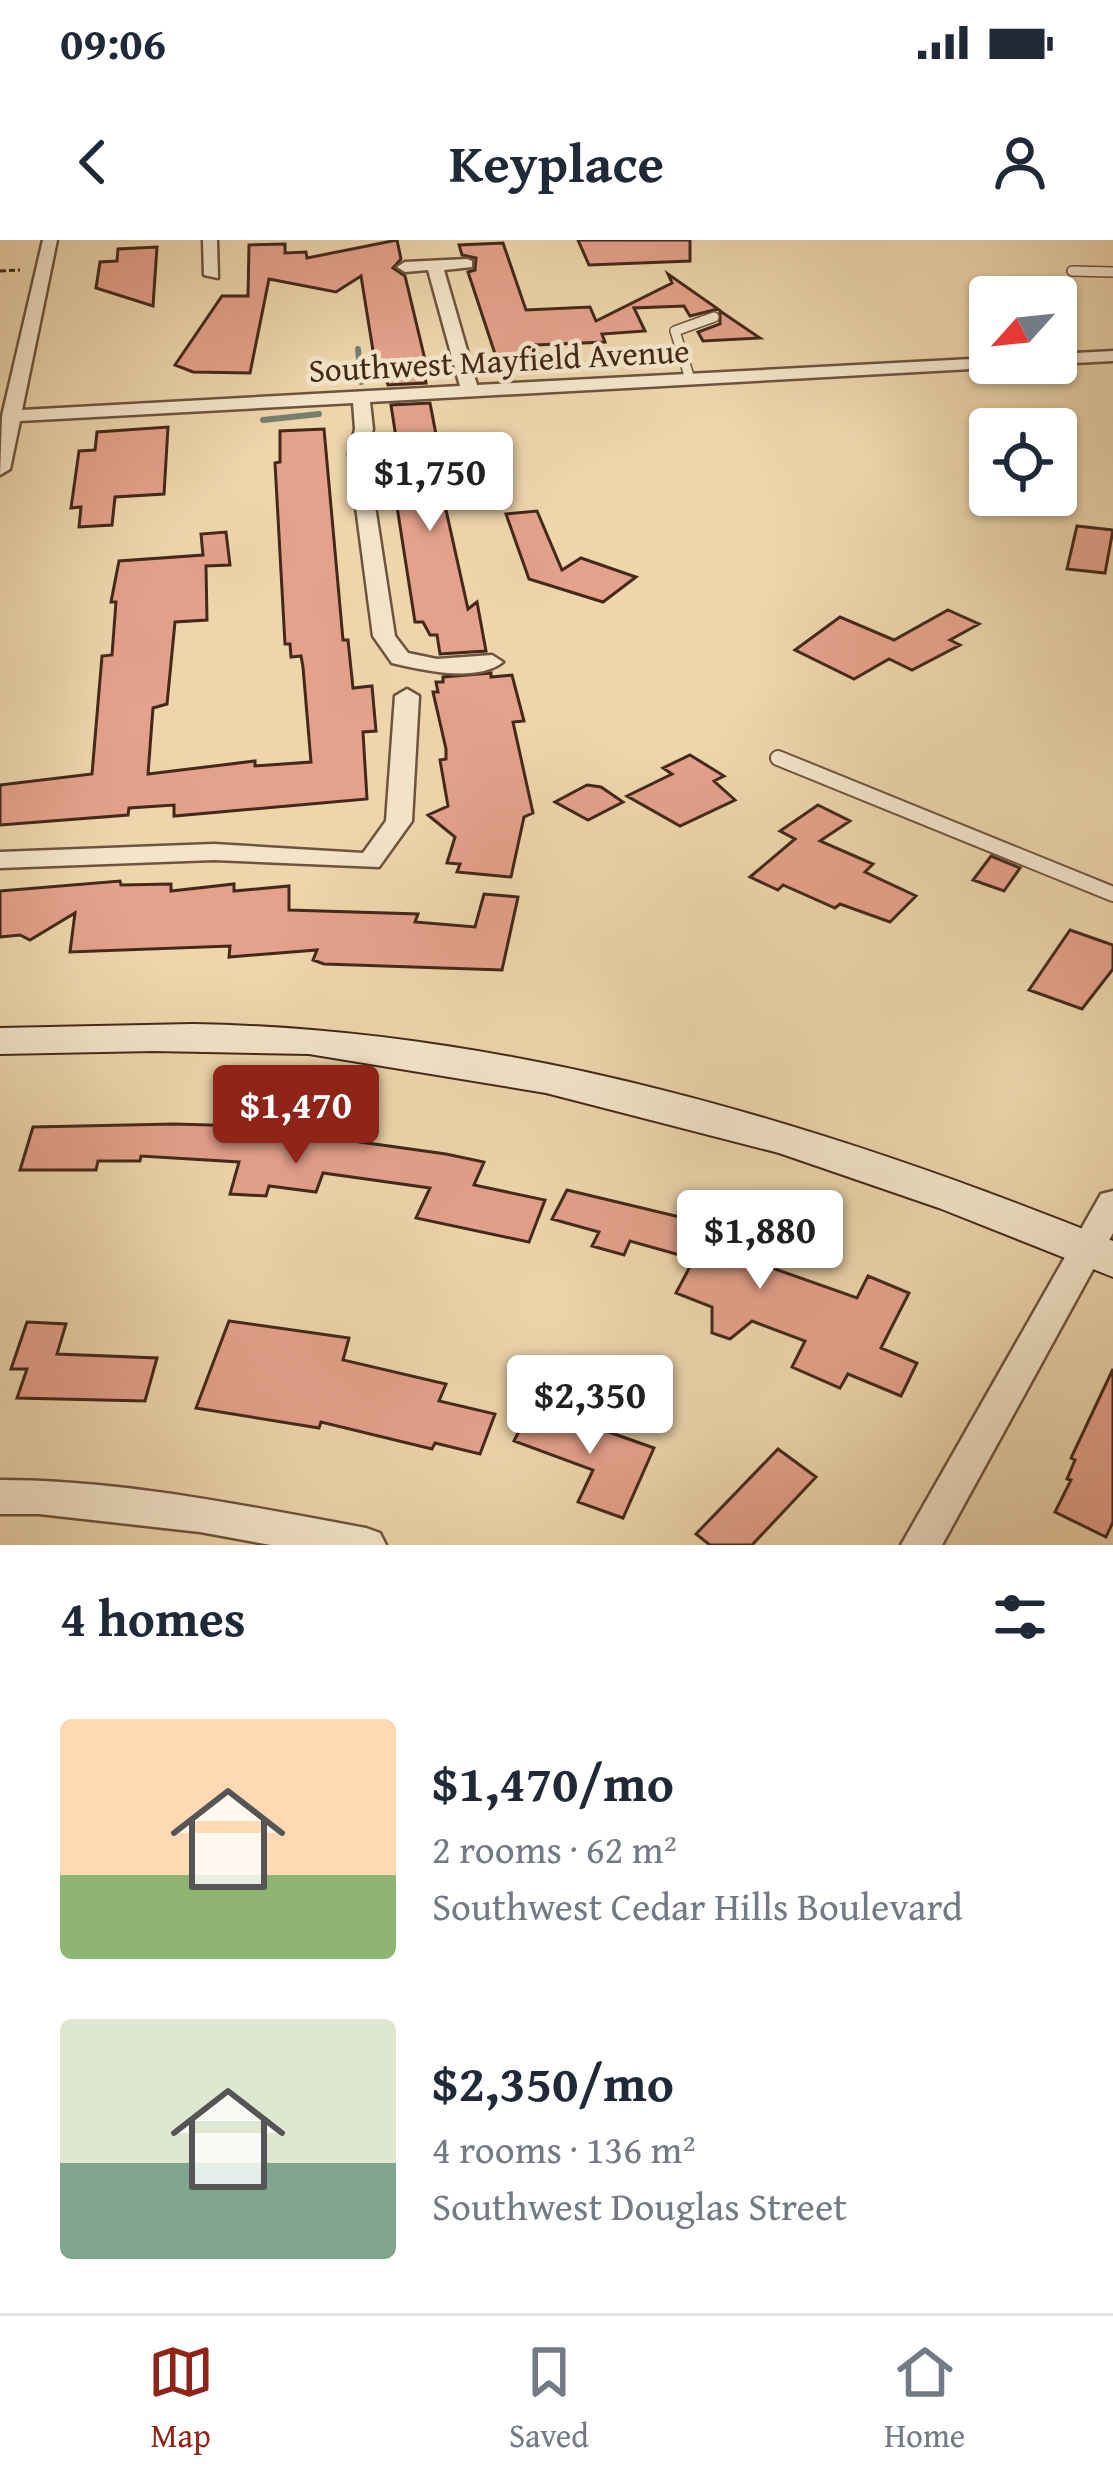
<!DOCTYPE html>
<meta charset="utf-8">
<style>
:root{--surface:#fff;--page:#f6f6f7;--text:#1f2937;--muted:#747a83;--line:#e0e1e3;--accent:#8f2418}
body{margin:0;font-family:"Gentium Book Plus",serif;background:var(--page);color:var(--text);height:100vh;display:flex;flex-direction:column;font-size:45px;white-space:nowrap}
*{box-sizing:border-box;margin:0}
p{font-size:39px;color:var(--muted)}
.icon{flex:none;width:66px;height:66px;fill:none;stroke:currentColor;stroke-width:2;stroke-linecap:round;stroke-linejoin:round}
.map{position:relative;height:1305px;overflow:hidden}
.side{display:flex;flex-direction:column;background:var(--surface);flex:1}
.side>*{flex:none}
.needle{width:78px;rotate:243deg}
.controls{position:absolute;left:969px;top:36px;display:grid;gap:24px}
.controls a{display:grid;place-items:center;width:108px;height:108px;border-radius:12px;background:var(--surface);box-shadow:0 3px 9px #0004;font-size:60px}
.price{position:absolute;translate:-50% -102px;padding:0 27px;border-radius:12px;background:#fff;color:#222;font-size:39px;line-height:78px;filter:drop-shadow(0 3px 6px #0008)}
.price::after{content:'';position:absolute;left:50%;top:72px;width:36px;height:27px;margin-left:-18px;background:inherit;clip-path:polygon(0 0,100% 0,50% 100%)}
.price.current{background:var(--accent);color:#fff}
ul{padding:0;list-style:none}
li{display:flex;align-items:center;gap:36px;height:300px;padding:0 60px}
li span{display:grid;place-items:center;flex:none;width:336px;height:240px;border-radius:12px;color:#555}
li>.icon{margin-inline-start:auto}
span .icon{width:144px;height:144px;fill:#fffc;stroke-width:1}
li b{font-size:51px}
h2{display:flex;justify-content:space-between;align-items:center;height:144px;padding:0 60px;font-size:51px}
.status{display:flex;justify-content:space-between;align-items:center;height:84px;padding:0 60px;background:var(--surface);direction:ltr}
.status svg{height:33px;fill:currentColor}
header{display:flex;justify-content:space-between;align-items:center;height:156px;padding:0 60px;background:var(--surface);font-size:54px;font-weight:700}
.menu{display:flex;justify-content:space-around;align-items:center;height:168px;border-top:3px solid var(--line);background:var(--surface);font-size:33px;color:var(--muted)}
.menu a{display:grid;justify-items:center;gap:6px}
.menu .current{color:var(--accent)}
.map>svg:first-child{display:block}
</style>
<div class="status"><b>09:06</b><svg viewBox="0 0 49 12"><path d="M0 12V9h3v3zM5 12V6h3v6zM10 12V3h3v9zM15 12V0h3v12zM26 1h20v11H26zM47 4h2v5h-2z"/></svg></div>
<header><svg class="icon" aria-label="back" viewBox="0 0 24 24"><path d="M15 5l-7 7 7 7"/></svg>Keyplace<svg class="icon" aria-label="person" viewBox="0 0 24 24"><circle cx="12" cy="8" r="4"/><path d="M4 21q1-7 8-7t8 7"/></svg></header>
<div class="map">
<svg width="1113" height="1305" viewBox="0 0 1113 1305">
<rect width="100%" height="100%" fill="#edd5ac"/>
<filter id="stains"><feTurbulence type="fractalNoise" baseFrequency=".00167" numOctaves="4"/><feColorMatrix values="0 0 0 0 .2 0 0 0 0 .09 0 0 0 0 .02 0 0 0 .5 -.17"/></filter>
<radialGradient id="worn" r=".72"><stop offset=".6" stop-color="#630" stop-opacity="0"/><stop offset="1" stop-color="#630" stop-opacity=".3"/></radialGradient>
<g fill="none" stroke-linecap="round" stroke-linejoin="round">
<!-- stream -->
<path stroke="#787f6e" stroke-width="6" d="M 358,109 L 361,142
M 263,180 L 319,174"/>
</g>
<!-- building -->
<path fill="#e4a18c" stroke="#442919" stroke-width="3" d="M 397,0 L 401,19 L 393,28 L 405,36 L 427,128 L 423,128 L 426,143 L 388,145 L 381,122 L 375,123 L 361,36 L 336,52 L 269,39 L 250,133 L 193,132 L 175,125 L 222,56 L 248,56 L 249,5 L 285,4 L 285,13 L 306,12 L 307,18 Z
M 578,0 L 690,0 L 690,21 L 589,25 Z
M 503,3 L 526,70 L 590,67 L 596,81 L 672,43 L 668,34 L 718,69 L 690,76 L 684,66 L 634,68 L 645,91 L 602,94 L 605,102 L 536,105 L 543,130 L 501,132 L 468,32 L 475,30 L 476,18 L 462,15 L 459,5 Z
M 157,7 L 153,66 L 96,48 L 100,22 L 117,21 L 118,9 Z
M 720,71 L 760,98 L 703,101 L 698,92 L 720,84 Z
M 430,163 L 443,231 L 440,243 L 468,369 L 477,362 L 486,411 L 440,414 L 437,395 L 430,395 L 423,382 L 415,382 L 388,209 L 397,204 L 391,165 Z
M 168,187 L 164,254 L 115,257 L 112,285 L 79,287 L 81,267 L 71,268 L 79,211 L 95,210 L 97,192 Z
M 324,189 L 343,400 L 348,400 L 353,448 L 372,446 L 376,491 L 363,492 L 367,559 L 174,576 L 174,565 L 129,568 L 128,575 L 0,585 L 0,545 L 92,534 L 102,416 L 112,415 L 116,362 L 111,362 L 119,321 L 203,315 L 201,294 L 226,292 L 230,325 L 206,326 L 207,380 L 175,382 L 167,464 L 153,468 L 148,534 L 255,521 L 255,526 L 311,522 L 303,427 L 301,416 L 291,417 L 290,404 L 285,404 L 275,223 L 280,222 L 280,191 Z
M 537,271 L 562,330 L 581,318 L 636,337 L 603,362 L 529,339 L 506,274 Z
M 1077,286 L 1113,290 L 1105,333 L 1067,329 Z
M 948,370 L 979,384 L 950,400 L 960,405 L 912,430 L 889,419 L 854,439 L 795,410 L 840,377 L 894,400 Z
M 491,433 L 491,437 L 512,435 L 524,481 L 513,482 L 533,573 L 524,577 L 511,637 L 457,632 L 460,624 L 447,623 L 455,597 L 428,575 L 448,566 L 440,520 L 446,519 L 446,509 L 433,452 L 438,452 L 436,442 L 443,442 L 443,437 Z
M 690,515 L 724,536 L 714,541 L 735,560 L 680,586 L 627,556 L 672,534 L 663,528 Z
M 587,545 L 601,547 L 623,562 L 588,580 L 555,562 Z
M 818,565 L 850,581 L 820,601 L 873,624 L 865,632 L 916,656 L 890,682 L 840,664 L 835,668 L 783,645 L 778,650 L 750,637 L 795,599 L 780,591 Z
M 991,616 L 1020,628 L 1004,651 L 973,640 Z
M 120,641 L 121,645 L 171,644 L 171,651 L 234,644 L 234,651 L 289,646 L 289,670 L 418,674 L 415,682 L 475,687 L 484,654 L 518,657 L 502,730 L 324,724 L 313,720 L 317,710 L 229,717 L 230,706 L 70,712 L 75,673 L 30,700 L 20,695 L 0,697 L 0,651 Z
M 1070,690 L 1113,705 L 1113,729 L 1082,769 L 1029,750 Z
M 174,884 L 246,886 L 446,914 L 484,922 L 474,945 L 545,960 L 529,1002 L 416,978 L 430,948 L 323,933 L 316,952 L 269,946 L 266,956 L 230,954 L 239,922 L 141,916 L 140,921 L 98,921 L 96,930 L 20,930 L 33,887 Z
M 567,950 L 713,985 L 715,980 L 756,995 L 744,1018 L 857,1058 L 868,1036 L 909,1053 L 881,1108 L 917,1123 L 901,1156 L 848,1134 L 840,1148 L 792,1127 L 805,1101 L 752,1081 L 730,1099 L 712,1093 L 712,1067 L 676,1053 L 694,1019 L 630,1001 L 624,1015 L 592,1006 L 599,992 L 552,979 Z
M 229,1081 L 349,1098 L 343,1120 L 446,1144 L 439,1161 L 495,1174 L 480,1214 L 435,1203 L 432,1209 L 321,1182 L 319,1188 L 196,1168 Z
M 27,1082 L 66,1084 L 57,1114 L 157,1118 L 145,1161 L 17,1158 L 27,1129 L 11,1129 Z
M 1113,1129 L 1113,1282 L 1106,1297 L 1055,1272 L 1071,1240 L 1067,1239 L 1075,1220 L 1071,1218 Z
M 532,1165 L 654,1208 L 623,1278 L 578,1262 L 593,1230 L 514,1201 Z
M 778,1209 L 816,1237 L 752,1305 L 710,1305 L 696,1294 Z"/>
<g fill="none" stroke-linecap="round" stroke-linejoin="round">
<defs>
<path id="lane-far1" d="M 1072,31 L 1113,32
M 690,139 L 675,91 L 714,77"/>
<path id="lane" d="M 778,518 L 1113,654"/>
<path id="street" d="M 43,0 L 57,0 L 22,170 L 460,146 L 428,30 L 405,32 L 397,27 L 405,22 L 467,19 L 472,21 L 472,27 L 444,30 L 477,145 L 990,118 L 990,123 L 999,123 L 990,128 L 370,162 L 373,189 L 367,214 L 395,396 L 408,413 L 437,419 L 492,415 L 503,422 C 476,443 423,430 392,423 L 373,396 L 349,214 L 355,189 L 353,163 L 20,181 L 10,229 L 0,235 L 2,176 Z
M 203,0 L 217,0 L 218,38 L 204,35 Z
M 1113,111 L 1113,121 L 1056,124 L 1051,123 L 1056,123 L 1056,114 Z
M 407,449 L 419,456 L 412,581 L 379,627 L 214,620 L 0,628 L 0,612 L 214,604 L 363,613 L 386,581 L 395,456 Z
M 1113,951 L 1113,993 L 942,1305 L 901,1305 L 1101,954 Z
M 0,1240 C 123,1240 246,1266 366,1288 L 380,1293 L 386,1305 L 271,1305 L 200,1292 L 39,1274 L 0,1274 Z"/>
<path id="secondary" d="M 193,784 C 510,789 821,883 1113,1001 L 1113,1037 L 939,968 L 779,913 L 546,853 L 309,814 L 154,811 L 0,814 L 0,788 Z"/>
</defs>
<!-- lane-far1 casing -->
<use href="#lane-far1" stroke="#6e543e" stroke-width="12"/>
<!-- lane casing -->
<use href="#lane" stroke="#6e543e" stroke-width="18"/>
<!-- street casing -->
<use href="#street" stroke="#6e543e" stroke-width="5"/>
<!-- secondary casing -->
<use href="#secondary" stroke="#442919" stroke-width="4"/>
<!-- path -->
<path stroke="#442919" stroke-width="3" stroke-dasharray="6 3" stroke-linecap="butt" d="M 0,31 L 20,30"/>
<!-- lane-far1 -->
<use href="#lane-far1" stroke="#f3e4c9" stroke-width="9"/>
<!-- lane -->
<use href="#lane" stroke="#f3e4c9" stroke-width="14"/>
<!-- street -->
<use href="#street" fill="#f3e4c9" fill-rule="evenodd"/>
<!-- secondary -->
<use href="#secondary" fill="#f3e4c9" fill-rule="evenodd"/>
</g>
<g text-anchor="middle" stroke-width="9" stroke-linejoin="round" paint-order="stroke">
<!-- far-street labels -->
<g font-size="33" fill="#442919" stroke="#f3e4c9">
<text transform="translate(499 120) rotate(-3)" y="12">Southwest Mayfield Avenue</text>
</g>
</g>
<rect width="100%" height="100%" filter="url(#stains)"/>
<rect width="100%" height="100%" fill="url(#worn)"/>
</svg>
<div class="controls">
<a><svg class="needle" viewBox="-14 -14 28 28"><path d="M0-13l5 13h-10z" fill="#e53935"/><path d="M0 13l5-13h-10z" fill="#747a83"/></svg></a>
<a><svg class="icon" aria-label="locate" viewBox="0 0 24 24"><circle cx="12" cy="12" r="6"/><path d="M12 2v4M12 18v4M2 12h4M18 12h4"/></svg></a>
</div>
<b class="price" style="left:430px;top:294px">$1,750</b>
<b class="price current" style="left:296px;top:927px">$1,470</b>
<b class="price" style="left:760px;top:1052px">$1,880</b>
<b class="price" style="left:590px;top:1217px">$2,350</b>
</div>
<section class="side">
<h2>4 homes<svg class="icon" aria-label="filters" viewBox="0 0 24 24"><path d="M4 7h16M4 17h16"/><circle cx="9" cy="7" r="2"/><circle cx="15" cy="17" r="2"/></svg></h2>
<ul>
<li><span style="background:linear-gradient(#ffd9b3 65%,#8fb573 0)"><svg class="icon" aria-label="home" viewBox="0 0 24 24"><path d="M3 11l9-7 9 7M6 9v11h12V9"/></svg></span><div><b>$1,470/mo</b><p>2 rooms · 62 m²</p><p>Southwest Cedar Hills Boulevard</p></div></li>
<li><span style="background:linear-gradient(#dfe7d0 60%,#7fa58c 0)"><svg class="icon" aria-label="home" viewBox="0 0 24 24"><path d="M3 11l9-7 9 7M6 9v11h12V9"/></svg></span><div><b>$2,350/mo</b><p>4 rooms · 136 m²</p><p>Southwest Douglas Street</p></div></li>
</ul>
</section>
<nav class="menu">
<a class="current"><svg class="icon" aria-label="map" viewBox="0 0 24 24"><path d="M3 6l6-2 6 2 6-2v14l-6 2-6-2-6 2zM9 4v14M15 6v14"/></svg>Map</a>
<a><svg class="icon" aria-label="saved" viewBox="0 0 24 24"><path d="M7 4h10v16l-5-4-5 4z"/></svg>Saved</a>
<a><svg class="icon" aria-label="home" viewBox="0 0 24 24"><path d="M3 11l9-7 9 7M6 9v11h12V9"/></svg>Home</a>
</nav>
